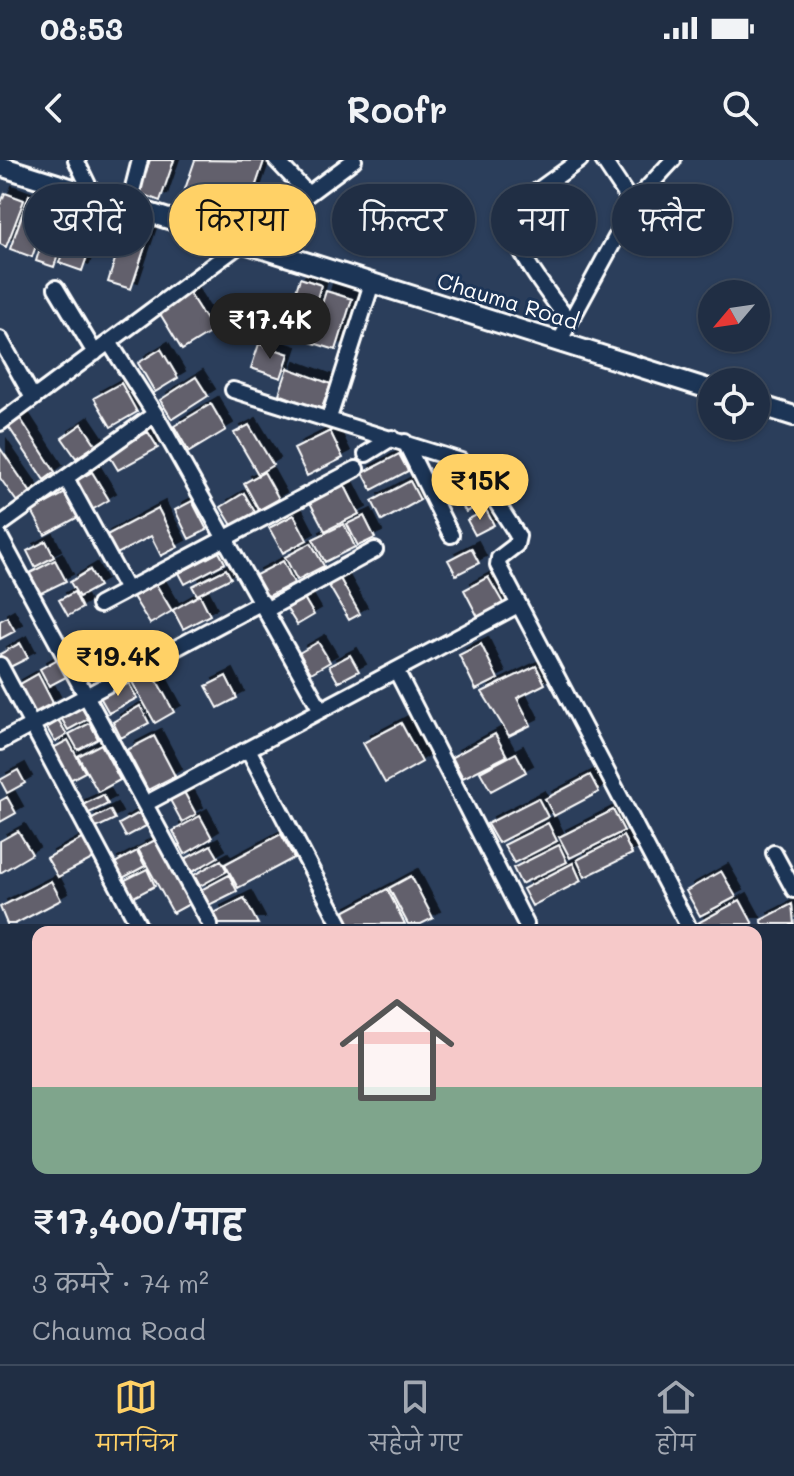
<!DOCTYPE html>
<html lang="hi">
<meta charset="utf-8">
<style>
:root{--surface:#202e44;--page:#28364b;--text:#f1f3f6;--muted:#a2a8b2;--line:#3d4a5d;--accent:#ffd166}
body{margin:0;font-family:Mali,"Playpen Sans Deva",sans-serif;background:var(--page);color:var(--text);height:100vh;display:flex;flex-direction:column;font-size:30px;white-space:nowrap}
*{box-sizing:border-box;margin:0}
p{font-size:26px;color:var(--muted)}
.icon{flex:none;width:44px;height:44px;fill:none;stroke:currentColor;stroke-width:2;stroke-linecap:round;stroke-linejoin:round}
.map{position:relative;height:764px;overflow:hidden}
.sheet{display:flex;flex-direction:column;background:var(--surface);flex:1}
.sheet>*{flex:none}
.guide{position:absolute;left:24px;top:24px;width:746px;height:72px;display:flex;gap:16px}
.needle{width:52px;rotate:241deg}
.controls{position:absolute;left:698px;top:120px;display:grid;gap:16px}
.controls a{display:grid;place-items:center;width:72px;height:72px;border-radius:50%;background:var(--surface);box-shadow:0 2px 6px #0004,0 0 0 2px var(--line);font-size:40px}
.price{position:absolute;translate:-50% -68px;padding:0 18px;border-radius:28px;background:var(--accent);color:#111;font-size:26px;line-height:52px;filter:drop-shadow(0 2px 4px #0008)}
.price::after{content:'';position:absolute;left:50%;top:48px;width:24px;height:18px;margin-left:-12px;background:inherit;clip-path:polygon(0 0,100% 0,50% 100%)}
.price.selected{background:#222;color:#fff}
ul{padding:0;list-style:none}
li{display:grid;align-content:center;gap:16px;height:424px;padding:0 32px}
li+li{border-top:2px solid var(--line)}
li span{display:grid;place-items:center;height:248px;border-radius:16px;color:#555}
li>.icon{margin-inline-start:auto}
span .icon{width:144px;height:144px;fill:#fffc;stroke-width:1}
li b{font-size:34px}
.pill{padding:0 28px;border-radius:36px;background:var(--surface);box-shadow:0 2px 6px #0004,0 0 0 2px var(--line);font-size:28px;line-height:72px}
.pill.selected{background:var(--accent);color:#111}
.status{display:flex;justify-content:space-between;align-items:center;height:56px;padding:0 40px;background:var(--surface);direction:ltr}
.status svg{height:22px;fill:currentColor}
header{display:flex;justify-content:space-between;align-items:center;height:104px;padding:0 32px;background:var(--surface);font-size:36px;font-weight:600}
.tabs{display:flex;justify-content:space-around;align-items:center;height:112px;border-top:2px solid var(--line);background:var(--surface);font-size:22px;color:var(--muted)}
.tabs a{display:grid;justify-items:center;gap:4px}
.tabs .selected{color:var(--accent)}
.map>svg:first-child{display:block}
</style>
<div class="status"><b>08:53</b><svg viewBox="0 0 49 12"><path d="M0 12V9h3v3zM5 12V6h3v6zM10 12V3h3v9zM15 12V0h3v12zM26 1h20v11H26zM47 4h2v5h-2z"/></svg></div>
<header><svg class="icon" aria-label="back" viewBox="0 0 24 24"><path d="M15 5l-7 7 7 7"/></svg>Roofr<svg class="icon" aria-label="search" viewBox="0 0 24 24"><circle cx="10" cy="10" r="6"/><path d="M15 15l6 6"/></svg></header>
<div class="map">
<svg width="794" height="764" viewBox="0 0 794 764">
<defs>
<filter id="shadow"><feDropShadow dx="7" dy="-7" stdDeviation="0" flood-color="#0009"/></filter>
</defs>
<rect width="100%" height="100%" fill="#2b3e5b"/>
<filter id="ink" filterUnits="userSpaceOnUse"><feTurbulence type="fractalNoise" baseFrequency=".0125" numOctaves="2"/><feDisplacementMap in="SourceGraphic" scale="16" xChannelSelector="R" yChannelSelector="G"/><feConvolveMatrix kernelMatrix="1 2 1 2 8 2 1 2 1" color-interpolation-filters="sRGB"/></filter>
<g filter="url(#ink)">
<!-- building -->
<path fill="#62606c" stroke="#fff" stroke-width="2" filter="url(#shadow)" d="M 150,0 L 174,0 L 160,41 L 138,33 Z
M 195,0 L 264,1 L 243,63 L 181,41 Z
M 5,33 L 24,40 L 6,87 L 0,84 L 0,45 Z
M 29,35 L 51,43 L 32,97 L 10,89 Z
M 50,55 L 69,61 L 54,107 L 36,101 Z
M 75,56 L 98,64 L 82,111 L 59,103 Z
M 127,61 L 151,69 L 131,129 L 108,122 Z
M 300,118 L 321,125 L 305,179 L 283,172 Z
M 326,131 L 352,139 L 336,190 L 310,182 Z
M 189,133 L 213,171 L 182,190 L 159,152 Z
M 259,184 L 289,194 L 281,218 L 251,208 Z
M 161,189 L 178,218 L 155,232 L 138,203 Z
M 288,208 L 331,224 L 321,250 L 279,234 Z
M 196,217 L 208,236 L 172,259 L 160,240 Z
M 121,223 L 137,252 L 111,267 L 94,238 Z
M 211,244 L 226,270 L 189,292 L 174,266 Z
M 20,258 L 55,312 L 44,320 L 8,266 Z
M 82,264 L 96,285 L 76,298 L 62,278 Z
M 249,265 L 273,305 L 258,314 L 234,273 Z
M 330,271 L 343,298 L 307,316 L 294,289 Z
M 148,272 L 158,288 L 118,310 L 109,295 Z
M 0,288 L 31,333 L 17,342 L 0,318 Z
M 399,294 L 408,311 L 372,330 L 363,313 Z
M 92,312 L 109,340 L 90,351 L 73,322 Z
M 264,312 L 279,339 L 259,350 L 244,323 Z
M 342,320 L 359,354 L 325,371 L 307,337 Z
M 410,321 L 420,340 L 382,361 L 372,341 Z
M 480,327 L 487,342 L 466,352 L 458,339 Z
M 67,332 L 80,356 L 45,375 L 32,351 Z
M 244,333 L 256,354 L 233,367 L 221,347 Z
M 192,341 L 207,370 L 189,379 L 175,350 Z
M 158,348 L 178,387 L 161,396 L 151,376 L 113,396 L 103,377 Z
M 486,350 L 494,365 L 475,375 L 467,360 Z
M 294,355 L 307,380 L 283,393 L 269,368 Z
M 364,356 L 375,378 L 358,386 L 347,364 Z
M 344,364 L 355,387 L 325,402 L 313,379 Z
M 46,381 L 54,397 L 35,407 L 27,391 Z
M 311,383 L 324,406 L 297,420 L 285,397 Z
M 471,388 L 479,403 L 456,415 L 448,400 Z
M 219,392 L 225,403 L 185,424 L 179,413 Z
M 55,400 L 66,421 L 39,434 L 28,414 Z
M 283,401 L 294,423 L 265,438 L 254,416 Z
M 226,409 L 231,418 L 197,435 L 192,426 Z
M 90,410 L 99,426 L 79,437 L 70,422 Z
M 339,417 L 360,454 L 349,460 L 328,424 Z
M 488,417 L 503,443 L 478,457 L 464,430 Z
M 154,421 L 172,451 L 150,464 L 132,435 Z
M 74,432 L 82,448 L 68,456 L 59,440 Z
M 200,435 L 210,455 L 183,469 L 173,450 Z
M 304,438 L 314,455 L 297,465 L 287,449 Z
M 7,457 L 15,471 L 0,479 L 0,461 Z
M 318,482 L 330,502 L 311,513 L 299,493 Z
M 20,483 L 28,498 L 6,509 L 0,494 Z
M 481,484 L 498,519 L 476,530 L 459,495 Z
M 350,495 L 359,511 L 338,522 L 329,506 Z
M 58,499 L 68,516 L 49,526 L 40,509 Z
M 536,506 L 545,524 L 517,538 L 531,565 L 509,576 L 482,532 Z
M 151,510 L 174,552 L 155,563 L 131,520 Z
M 38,514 L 53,543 L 30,555 L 15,527 Z
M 226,516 L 237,538 L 218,548 L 206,526 Z
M 128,522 L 137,538 L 109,553 L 100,537 Z
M 80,545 L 88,559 L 68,570 L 60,556 Z
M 140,546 L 149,563 L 121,578 L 113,562 Z
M 59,561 L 67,575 L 55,582 L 47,568 Z
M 90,563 L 98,579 L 78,590 L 69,574 Z
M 401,563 L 422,602 L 385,623 L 363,583 Z
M 495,574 L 507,596 L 463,618 L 452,597 Z
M 154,576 L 175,616 L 148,630 L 127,590 Z
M 68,580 L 85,612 L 70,620 L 53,588 Z
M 101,584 L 120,620 L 98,632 L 78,596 Z
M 516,593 L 526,612 L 491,631 L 480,612 Z
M 18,610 L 25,623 L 7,633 L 0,620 Z
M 590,615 L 599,632 L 554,656 L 545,639 Z
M 184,632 L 196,654 L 182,662 L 170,640 Z
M 103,635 L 108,644 L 83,656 L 78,647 Z
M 7,637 L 16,653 L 0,662 L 0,641 Z
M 538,638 L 548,657 L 498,683 L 487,664 Z
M 110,650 L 115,659 L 92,670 L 88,661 Z
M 613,650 L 624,671 L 570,698 L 559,677 Z
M 139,653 L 146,666 L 126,677 L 119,664 Z
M 200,656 L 212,678 L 185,694 L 173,671 Z
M 548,663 L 557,681 L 514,703 L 504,685 Z
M 18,671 L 32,694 L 0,713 L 0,681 Z
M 281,674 L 294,698 L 238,728 L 225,704 Z
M 623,676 L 632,694 L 585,717 L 577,700 Z
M 85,677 L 96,697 L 58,717 L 47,698 Z
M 159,678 L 193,742 L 173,753 L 138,689 Z
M 211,685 L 218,697 L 192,712 L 185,699 Z
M 559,685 L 567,702 L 521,724 L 513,708 Z
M 137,691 L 145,706 L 119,720 L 111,705 Z
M 221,700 L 227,711 L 200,726 L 194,715 Z
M 573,703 L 581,721 L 532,746 L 523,729 Z
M 147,709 L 155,726 L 130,739 L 121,722 Z
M 721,711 L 736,737 L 700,756 L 686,731 Z
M 229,715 L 237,731 L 207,746 L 199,731 Z
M 411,716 L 433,758 L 421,764 L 408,764 L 389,728 Z
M 51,721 L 61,740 L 15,764 L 7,764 L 0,747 Z
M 387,729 L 405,764 L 346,764 L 340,754 Z
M 244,738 L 258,764 L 219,764 L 214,753 Z
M 740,740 L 753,764 L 696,764 Z
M 792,744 L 794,764 L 763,764 L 761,760 Z"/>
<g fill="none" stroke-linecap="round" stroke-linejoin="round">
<defs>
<path id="minor" d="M 76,0 L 93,35
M 276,0 L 308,34
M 603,0 L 633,45
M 128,47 L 140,0
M 56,128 L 95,193
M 570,162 C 555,143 505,80 512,55 C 512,53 518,46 519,44 L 580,0
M 0,179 L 33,238
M 109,182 L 155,254 L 321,550
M 559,182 L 637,39 L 673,0
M 233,230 L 461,301 L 479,315 L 518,376 L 516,385 L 499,398 L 498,405 L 687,764
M 329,258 L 372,123
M 0,263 L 354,0
M 405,282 L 451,375
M 366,294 L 392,278
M 66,318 L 127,430
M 0,365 L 155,254
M 0,377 L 210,764
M 99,445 L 356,309
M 266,450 L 375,390
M 0,505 L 138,764
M 396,510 L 526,764
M 0,582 L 262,442
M 248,589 L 340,764
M 145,644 L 518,445
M 774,693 L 794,730"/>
<path id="tertiary" d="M 0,6 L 712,230
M 756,244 L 794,256"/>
</defs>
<!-- minor casing -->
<use href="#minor" stroke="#fff" stroke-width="20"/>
<!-- tertiary casing -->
<use href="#tertiary" stroke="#fff" stroke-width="24"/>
<!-- minor -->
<use href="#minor" stroke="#1d3557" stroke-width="14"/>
<!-- tertiary -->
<use href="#tertiary" stroke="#1d3557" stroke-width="18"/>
</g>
</g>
<g text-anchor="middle" stroke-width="6" stroke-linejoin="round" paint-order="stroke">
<!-- street labels -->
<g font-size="22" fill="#fff" stroke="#1d3557">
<text transform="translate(508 141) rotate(17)" y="8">Chauma Road</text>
</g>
</g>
</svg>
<div class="controls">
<a><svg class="needle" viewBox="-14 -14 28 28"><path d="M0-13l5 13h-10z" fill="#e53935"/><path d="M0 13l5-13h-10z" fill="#a2a8b2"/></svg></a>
<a><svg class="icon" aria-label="locate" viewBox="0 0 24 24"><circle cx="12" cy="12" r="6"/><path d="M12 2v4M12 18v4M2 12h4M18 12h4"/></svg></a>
</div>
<b class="price selected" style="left:270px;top:201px">₹17.4K</b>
<b class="price" style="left:480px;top:362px">₹15K</b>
<b class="price" style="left:118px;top:538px">₹19.4K</b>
<div class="guide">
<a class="pill">खरीदें</a>
<a class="pill selected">किराया</a>
<a class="pill">फ़िल्टर</a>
<a class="pill">नया</a>
<a class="pill">फ़्लैट</a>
</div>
</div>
<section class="sheet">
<ul>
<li><span style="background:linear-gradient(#f6c9c9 65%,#7fa58c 0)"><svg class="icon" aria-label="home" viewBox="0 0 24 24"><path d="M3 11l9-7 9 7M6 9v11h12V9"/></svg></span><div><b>₹17,400/माह</b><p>3 कमरे · 74 m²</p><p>Chauma Road</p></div></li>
</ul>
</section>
<nav class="tabs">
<a class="selected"><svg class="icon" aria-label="map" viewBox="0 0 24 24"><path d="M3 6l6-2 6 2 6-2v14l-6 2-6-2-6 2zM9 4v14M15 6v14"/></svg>मानचित्र</a>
<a><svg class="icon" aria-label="saved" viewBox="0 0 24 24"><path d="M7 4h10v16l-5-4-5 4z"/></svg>सहेजे गए</a>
<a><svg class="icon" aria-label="home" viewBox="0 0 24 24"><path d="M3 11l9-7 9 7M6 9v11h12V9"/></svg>होम</a>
</nav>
